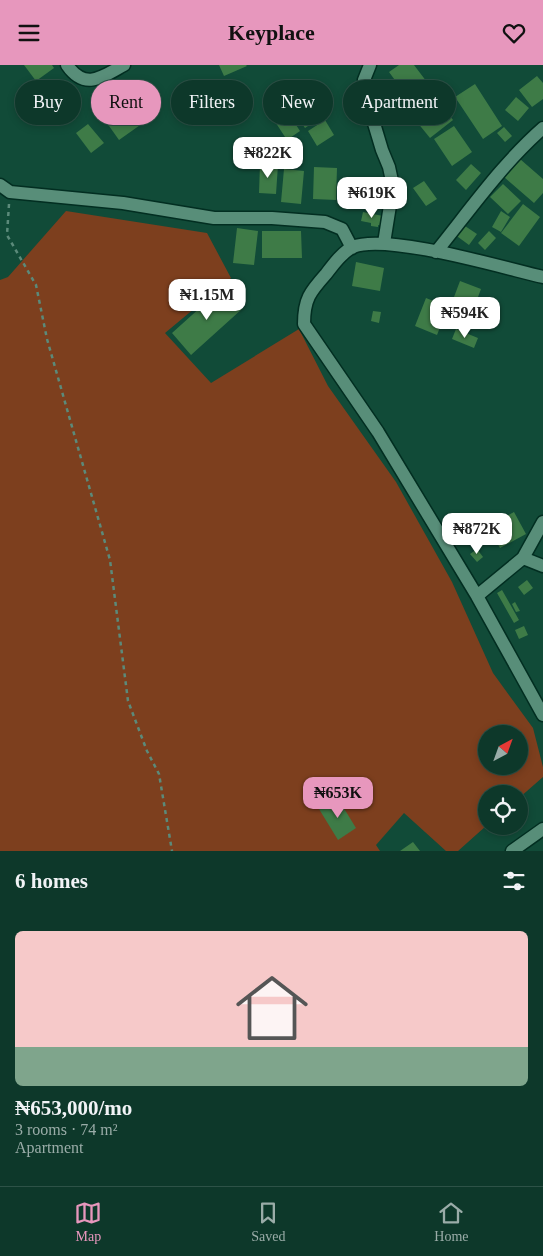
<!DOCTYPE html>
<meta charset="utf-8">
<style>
:root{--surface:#0d382a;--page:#163f32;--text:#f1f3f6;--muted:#9aaca8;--line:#2d5247;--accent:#e797bd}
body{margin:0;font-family:Georgia,serif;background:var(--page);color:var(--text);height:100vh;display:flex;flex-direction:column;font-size:19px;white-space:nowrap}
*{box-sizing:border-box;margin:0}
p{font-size:16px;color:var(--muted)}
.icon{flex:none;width:28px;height:28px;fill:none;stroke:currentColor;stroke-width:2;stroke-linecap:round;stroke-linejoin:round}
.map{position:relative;height:786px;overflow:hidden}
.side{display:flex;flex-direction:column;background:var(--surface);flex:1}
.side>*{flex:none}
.top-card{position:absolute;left:15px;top:15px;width:514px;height:45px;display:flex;gap:10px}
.needle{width:32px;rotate:41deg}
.controls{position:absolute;left:478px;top:660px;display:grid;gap:10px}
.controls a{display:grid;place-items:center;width:50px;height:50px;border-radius:50%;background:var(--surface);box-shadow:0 2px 8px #0003,0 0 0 1px var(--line);font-size:25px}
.price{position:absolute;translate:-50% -42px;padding:0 11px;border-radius:10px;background:#fff;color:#222;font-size:16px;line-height:32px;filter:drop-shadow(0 1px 2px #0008)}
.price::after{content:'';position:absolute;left:50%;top:30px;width:15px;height:11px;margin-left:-8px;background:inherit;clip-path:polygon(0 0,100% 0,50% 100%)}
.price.on{background:var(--accent);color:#111}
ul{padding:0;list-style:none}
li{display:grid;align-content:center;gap:10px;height:265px;padding:0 15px}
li+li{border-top:1px solid var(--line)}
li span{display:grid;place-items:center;height:155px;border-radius:8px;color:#555}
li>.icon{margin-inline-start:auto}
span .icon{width:90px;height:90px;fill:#fffc;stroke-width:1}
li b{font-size:21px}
h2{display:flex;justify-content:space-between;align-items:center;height:60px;padding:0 15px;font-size:21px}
.chip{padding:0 18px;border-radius:22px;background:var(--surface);box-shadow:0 2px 8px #0003,0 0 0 1px var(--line);font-size:18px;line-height:45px}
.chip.on{background:var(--accent);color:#111}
header{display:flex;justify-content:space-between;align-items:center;height:65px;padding:0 15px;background:var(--accent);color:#111;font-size:22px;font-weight:700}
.tabs{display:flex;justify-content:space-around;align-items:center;height:70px;border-top:1px solid var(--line);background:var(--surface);font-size:14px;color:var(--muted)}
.tabs a{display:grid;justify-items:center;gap:2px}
.tabs .on{color:var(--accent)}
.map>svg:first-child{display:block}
</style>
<header><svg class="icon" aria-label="menu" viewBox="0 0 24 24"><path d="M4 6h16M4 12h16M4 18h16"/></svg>Keyplace<svg class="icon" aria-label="heart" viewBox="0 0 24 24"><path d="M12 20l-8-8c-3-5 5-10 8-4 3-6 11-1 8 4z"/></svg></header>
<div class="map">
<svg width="543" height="786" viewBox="0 0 543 786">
<rect width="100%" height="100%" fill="#114b38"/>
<!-- green -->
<path fill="#7d3f1e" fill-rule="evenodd" d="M 66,146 L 207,168 L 231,213 L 165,268 L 211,318 L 299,264 L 328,321 L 396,417 L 452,517 L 493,608 L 533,663 L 543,702 L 543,712 L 519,733 L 519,729 L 486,729 L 486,761 L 458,786 L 446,786 L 404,748 L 376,780 L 380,786 L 0,786 L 0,215 L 8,212 ZM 486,669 L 519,669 L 519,701 L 486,701 Z"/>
<!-- building -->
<path fill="#3e7b47" d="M 24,0 L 52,0 L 54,3 L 36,16 Z
M 219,0 L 246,0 L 247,1 L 224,11 Z
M 399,0 L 414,0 L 436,29 L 416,44 L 389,7 Z
M 537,11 L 543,18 L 543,34 L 532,42 L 519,25 Z
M 138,15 L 160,46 L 119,75 L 97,44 Z
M 475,19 L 502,61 L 483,74 L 455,32 Z
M 516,32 L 529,43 L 518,56 L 505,45 Z
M 312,36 L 323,51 L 305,63 L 294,48 Z
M 441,39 L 453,55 L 430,73 L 417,57 Z
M 283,40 L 300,66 L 287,75 L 270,49 Z
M 325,55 L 334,70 L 317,81 L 308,66 Z
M 88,59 L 104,78 L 91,88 L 76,68 Z
M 454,61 L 472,87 L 452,101 L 434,74 Z
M 504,62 L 512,71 L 505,77 L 497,68 Z
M 520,94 L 543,114 L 543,128 L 534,138 L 504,112 Z
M 260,99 L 278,100 L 276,129 L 259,128 Z
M 471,99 L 481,108 L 466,125 L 456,115 Z
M 314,102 L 337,103 L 336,135 L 313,134 Z
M 284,104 L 304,106 L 301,139 L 281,137 Z
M 424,116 L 437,134 L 426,141 L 413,123 Z
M 503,119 L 521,136 L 508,149 L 490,132 Z
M 523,139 L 540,152 L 519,181 L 501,168 Z
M 501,146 L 510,152 L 501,167 L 492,162 Z
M 363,147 L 383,151 L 381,161 L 378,160 L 378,162 L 371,161 L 371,158 L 361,156 Z
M 462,159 L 477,169 L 469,180 L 454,169 Z
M 237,163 L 258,166 L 254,200 L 233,198 Z
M 262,166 L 301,166 L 302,193 L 262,193 Z
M 489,166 L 496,173 L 485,185 L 478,178 Z
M 356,197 L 384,203 L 380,226 L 352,221 Z
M 460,216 L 481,224 L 466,264 L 445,256 Z
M 222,223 L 242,244 L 191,290 L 172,268 Z
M 426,233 L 448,242 L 437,270 L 415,261 Z
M 373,246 L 381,247 L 379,258 L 371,256 Z
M 456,264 L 478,273 L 474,283 L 452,274 Z
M 514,447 L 526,469 L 500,483 L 488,461 Z
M 477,484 L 483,492 L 477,497 L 470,489 Z
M 527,515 L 533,523 L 524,530 L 518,522 Z
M 502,525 L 519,555 L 514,558 L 497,528 Z
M 515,537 L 520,546 L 516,547 L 512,539 Z
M 524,561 L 528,570 L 519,574 L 515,565 Z
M 337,732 L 356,763 L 338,775 L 319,744 Z
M 413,777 L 420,786 L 400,786 Z"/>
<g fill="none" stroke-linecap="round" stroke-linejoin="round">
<defs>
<path id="street" d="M 67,0 C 85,26 102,12 124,0
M 370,0 L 364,15 L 364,25 L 382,85 L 389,102 L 392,116 L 392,128 L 384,178
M 0,120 L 10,127 L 123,138 L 214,153 L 272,153 L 325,157 L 342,164 L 352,183
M 436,187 C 470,145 502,99 543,63
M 543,212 C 504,203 386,168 353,182 C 342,187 333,200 326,209 C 310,227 304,234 304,259 L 378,367 L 477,531 L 543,650
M 523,493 L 543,457
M 477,531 L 523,493 L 543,501
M 512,786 L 543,764"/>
</defs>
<!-- street casing -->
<use href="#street" stroke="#022e21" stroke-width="15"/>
<!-- path -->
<path stroke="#5b8a7a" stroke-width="2.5" stroke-dasharray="4 4" stroke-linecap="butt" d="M 9,139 L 7,170 L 36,220 L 47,274 L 110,495 L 128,636 L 147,686 L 159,709 L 172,786"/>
<!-- street -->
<use href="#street" stroke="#588e79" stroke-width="12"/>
</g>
</svg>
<div class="controls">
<a><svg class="needle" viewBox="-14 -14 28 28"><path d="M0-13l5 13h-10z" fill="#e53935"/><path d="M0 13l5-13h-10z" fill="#9aaca8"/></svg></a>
<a><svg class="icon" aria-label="locate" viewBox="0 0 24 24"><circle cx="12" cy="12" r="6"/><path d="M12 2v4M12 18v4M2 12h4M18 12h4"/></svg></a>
</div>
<b class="price" style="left:268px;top:114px">₦822K</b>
<b class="price" style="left:372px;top:154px">₦619K</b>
<b class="price" style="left:207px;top:256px">₦1.15M</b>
<b class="price" style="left:465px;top:274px">₦594K</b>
<b class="price" style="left:477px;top:490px">₦872K</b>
<b class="price on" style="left:338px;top:754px">₦653K</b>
<div class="top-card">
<a class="chip">Buy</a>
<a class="chip on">Rent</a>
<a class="chip">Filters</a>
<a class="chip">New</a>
<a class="chip">Apartment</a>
</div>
</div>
<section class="side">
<h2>6 homes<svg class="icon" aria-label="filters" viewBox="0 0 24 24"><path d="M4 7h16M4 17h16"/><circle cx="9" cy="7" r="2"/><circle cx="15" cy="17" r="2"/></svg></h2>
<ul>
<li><span style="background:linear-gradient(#f6c9c9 75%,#7fa58c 0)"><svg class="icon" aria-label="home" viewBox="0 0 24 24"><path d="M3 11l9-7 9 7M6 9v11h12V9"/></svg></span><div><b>₦653,000/mo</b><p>3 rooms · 74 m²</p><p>Apartment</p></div></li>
</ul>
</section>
<nav class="tabs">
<a class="on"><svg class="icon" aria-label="map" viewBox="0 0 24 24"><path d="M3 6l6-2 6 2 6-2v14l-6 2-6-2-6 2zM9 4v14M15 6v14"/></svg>Map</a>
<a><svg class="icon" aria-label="saved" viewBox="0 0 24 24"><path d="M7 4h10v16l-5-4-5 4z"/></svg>Saved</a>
<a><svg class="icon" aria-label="home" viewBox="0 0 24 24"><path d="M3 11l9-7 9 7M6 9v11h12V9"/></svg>Home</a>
</nav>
